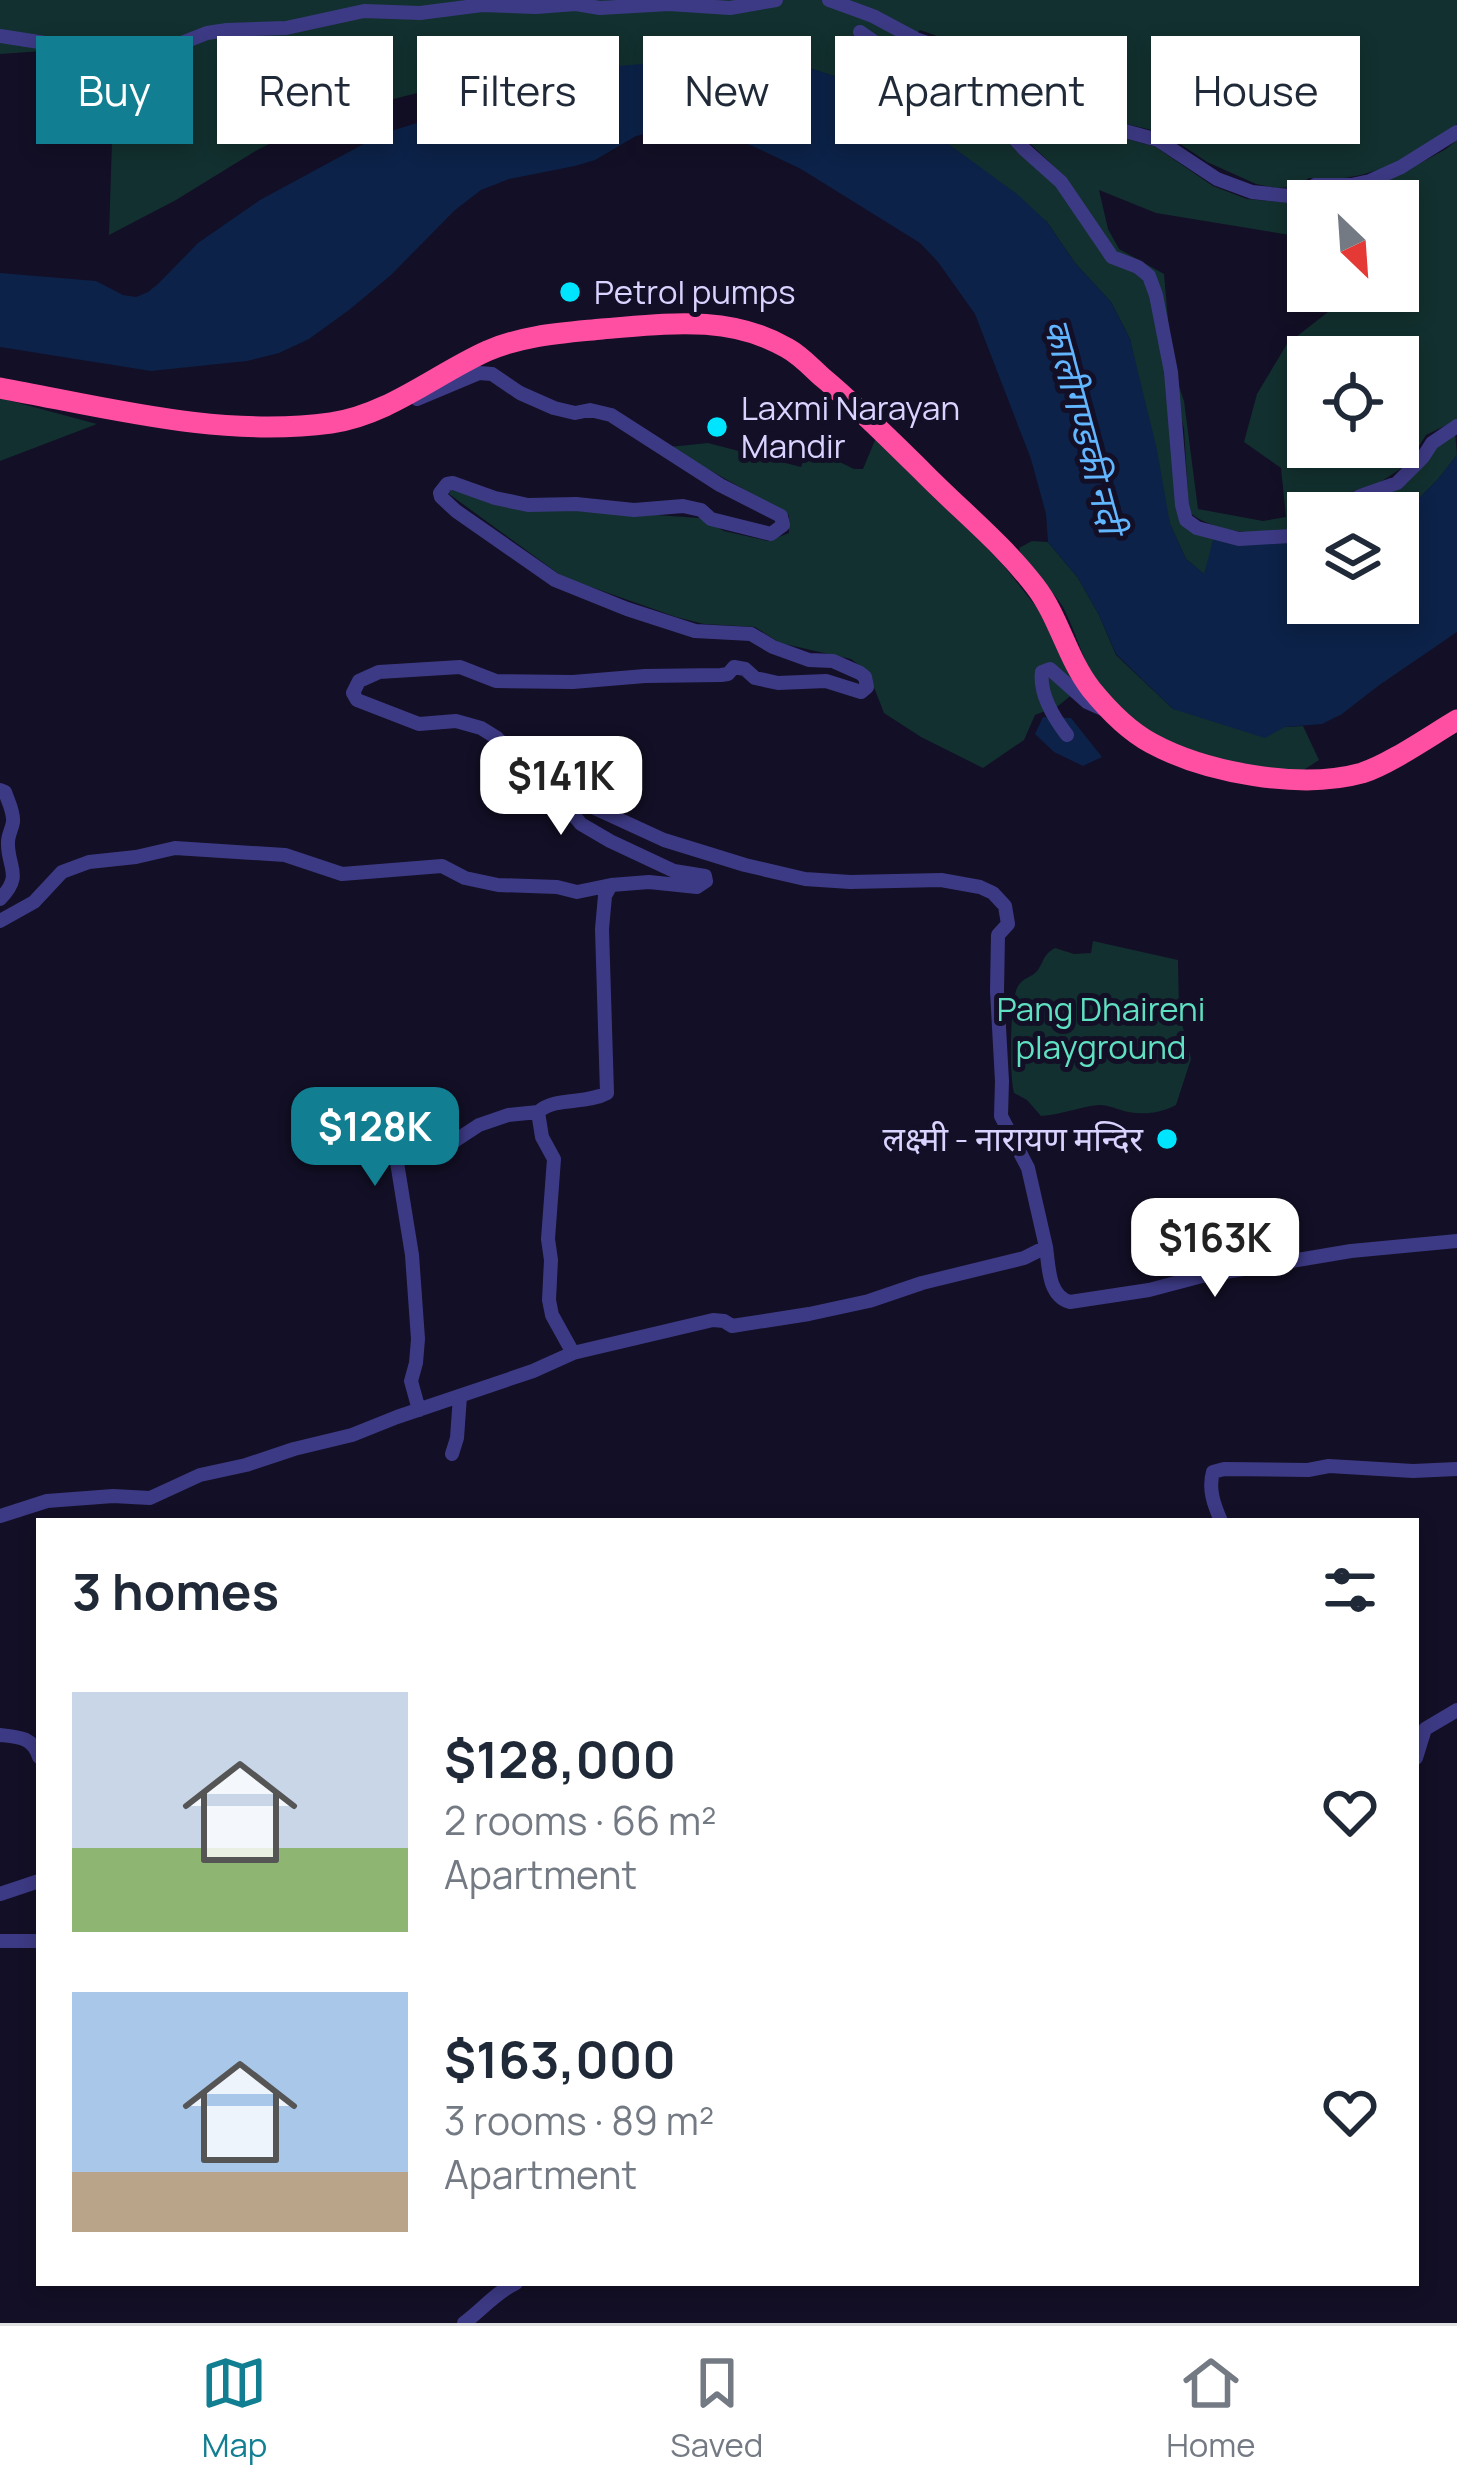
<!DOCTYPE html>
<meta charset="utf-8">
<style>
:root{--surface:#fff;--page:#f6f6f7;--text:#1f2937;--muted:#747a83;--line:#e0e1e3;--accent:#117e91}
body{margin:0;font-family:Manrope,"Noto Sans Devanagari",sans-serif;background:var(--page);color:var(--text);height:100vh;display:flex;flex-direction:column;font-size:45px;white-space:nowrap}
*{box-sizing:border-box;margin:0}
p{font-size:39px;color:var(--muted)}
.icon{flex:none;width:66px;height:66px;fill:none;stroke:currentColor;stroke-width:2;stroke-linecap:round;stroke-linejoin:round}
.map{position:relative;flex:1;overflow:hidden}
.drawer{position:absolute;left:36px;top:1518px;width:1383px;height:768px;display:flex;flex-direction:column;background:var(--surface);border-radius:0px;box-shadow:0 6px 18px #0003}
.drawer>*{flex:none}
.banner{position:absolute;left:36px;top:36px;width:1386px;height:108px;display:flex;gap:24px}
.needle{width:78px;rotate:155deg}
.tools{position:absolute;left:1287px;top:180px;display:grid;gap:24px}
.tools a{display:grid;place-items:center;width:132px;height:132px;border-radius:0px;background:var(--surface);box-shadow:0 6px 18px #0003;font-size:60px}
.price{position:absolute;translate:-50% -102px;padding:0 27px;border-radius:24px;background:#fff;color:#222;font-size:39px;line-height:78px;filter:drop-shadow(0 3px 6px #0008)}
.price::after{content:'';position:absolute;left:50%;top:72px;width:36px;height:27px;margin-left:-18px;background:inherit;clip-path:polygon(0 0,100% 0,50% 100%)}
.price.selected{background:var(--accent);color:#fff}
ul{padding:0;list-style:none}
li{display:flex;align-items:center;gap:36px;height:300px;padding:0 36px}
li span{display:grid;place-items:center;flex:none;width:336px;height:240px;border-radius:0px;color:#555}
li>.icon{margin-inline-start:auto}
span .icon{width:144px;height:144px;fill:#fffc;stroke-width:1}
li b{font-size:51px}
h2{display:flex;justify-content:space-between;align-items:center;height:144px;padding:0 36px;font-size:51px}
.pill{padding:0 42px;border-radius:0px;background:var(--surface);box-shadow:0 6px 18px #0003;font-size:42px;line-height:108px}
.pill.selected{background:var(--accent);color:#fff}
.tab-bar{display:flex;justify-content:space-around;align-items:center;height:168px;border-top:3px solid var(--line);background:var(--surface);font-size:33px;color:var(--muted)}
.tab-bar a{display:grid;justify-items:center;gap:6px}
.tab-bar .selected{color:var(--accent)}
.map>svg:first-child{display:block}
</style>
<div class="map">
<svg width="1457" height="2323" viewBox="0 0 1457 2323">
<rect width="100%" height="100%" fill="#130f26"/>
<!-- green -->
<path fill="#12302f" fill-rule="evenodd" d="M 0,0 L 1457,0 L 1457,124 L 1397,164 L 1361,175 L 1334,180 L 1309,178 L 1295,187 L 1276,188 L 1256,184 L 1207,162 L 1164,133 L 1118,122 L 1001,73 L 977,50 L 920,30 L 912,40 L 964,60 L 994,86 L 1074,124 L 1156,147 L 1213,186 L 1247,199 L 1293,203 L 1320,192 L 1357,190 L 1406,171 L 1446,149 L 1457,140 L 1457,420 L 1426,435 L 1408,464 L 1379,483 L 1356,490 L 1323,513 L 1308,513 L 1308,522 C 1278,540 1216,535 1189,512 L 1184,429 L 1151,274 L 1114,254 L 1065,177 L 1014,128 L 942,87 L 1003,131 L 1055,181 L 1105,257 L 1141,273 L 1152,294 L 1168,385 L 1181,519 L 1214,537 L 1205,575 L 1186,559 L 1170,524 L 1130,339 L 1111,302 L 1075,263 L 1047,222 L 968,159 L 921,124 L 837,77 L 806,67 L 770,63 L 607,67 L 569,75 L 438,88 L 373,104 L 306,126 L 259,149 L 176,200 L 109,235 L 115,46 L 0,54 ZM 1099,190 L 1156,213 L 1296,236 L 1308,235 L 1308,201 L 1398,201 L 1398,291 L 1355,291 L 1287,344 L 1257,394 L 1244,442 L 1281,468 L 1286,517 L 1263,521 L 1198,509 L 1184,401 L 1172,366 L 1164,274 L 1119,249 L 1108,229 ZM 1308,357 L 1398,357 L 1398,447 L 1308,447 Z
M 0,398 L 97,424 L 0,461 Z
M 1455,432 L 1457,455 L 1439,478 L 1398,520 L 1398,513 L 1343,513 L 1362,498 L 1396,488 L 1437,443 Z
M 878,433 L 1004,566 L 1038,609 L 1079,689 L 1058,706 L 1035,715 L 1024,740 L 983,768 L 921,737 L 884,713 L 868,672 L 851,659 L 780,643 L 755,627 L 704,624 L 676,617 L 563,577 L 449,494 L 451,490 L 502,504 L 699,518 L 724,531 L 768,541 L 789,533 L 789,515 L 669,447 L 708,443 L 801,467 L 809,447 L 854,469 L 863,469 Z
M 1032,541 L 1048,542 L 1078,578 L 1099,615 L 1116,655 L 1173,709 L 1285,727 L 1303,726 L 1319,760 L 1296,775 C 1229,761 1147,750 1103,692 C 1085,668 1077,634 1063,607 C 1051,586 1025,573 1019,548 Z
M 1093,941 L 1178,960 L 1179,1012 L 1191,1059 L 1176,1105 C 1161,1113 1145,1115 1128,1112 C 1119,1110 1109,1105 1099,1105 C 1082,1106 1061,1115 1041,1116 L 1027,1100 L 1014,1093 C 1009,1074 1010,1005 1017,988 C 1022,977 1032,978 1038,970 C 1045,959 1043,955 1055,948 L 1074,954 L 1091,953 Z"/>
<!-- water -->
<path fill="#0c2248" d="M 698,59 L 807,67 L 837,77 L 921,124 L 1017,194 L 1047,222 L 1075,263 L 1111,302 L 1130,339 L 1157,450 L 1170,524 L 1186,559 L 1204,574 L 1214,537 L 1246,545 L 1298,540 L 1308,551 L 1308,603 L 1398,603 L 1398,520 L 1439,478 L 1457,455 L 1457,632 L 1378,686 L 1342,714 L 1322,724 L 1285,727 L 1265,738 L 1173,709 L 1116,654 L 1099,615 L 1078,578 L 1048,542 L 1046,514 L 1031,459 L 975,314 L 938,262 L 920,243 L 801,169 L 744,142 L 697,131 L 658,131 L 636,136 L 595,160 L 575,166 L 509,179 L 481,190 L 455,210 L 391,275 L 349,310 L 309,339 L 279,353 L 247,361 L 151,371 L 0,347 L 0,273 L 96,281 L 123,295 L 136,297 L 148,292 L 159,283 L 198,243 L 260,200 L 382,134 L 569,75 L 607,67 Z
M 1043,717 L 1071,718 L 1102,757 L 1083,766 L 1054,752 L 1035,734 Z"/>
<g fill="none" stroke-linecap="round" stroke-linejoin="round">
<!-- minor -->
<path stroke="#3d3a85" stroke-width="14" d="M 829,0 L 873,16 L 916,39 L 968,57 L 1000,83 L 1077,118 L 1158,140 L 1217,179 L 1252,192 L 1289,196 L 1307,191 L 1315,185 L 1351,185 L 1370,181 L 1401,167 L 1457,132
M 860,32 L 902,61 L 946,82 L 998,120 L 1024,149 L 1061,182 L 1112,257 L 1138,267 L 1149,276 L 1156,295 L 1171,372 L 1182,505 L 1186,520 L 1197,528 L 1239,539 L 1290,536 L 1308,529
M 0,36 L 122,55 L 156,53 L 207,33 L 227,30 L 286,28 L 364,11 L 420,13 L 482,5 L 536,7 L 576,4 L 600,8 L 669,4 L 730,8 L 776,0
M 1336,513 L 1360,496 L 1397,483 L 1423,457 L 1432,443 L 1457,426
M 1067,735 C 1054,718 1039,694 1042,672 L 1050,669 L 1087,702 L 1103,709
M 0,790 L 5,792 C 8,801 14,812 13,822 C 12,829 8,835 8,842 C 7,867 24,875 0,899
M 555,793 L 581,824 L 610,841 L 674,871 L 705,876 L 706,881 L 697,887 L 649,882 L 611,885
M 0,921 L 34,902 L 62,872 L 89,862 L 136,857 L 175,848 L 285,855 L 342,874 L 442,866 L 465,878 L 498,885 L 557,887 L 577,892 L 611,885 L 605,896 L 602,929 L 607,1093 C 585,1105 557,1096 538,1112 L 542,1137 L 554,1159 L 548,1239 L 551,1260 L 549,1300 L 552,1315 L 573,1353
M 1046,1247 C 1049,1267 1048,1296 1070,1302 L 1149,1290 L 1202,1276 L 1351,1251 L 1457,1241
M 419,1410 L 411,1381 L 416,1363 L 418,1339 L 412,1255 L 395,1150 L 403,1147 L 453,1142 L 479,1125 L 508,1115 L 538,1112
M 452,1454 L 457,1438 L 460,1396
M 0,1516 L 47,1501 L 113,1496 L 150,1498 L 200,1475 L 246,1465 L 294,1449 L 352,1435 L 397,1417 L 533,1371 L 573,1353 L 713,1320 L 724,1321 L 732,1326 L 809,1314 L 869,1301 L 922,1283 L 1024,1258 L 1046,1247 L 1028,1168 L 1001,1116 L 1002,1081 L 997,991 L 998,935 L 1008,924 L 1005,906 L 993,893 L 980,887 L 941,880 L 850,882 L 805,879 L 745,865 L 664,840 L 553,789 L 530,774 L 497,738 L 481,728 L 456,721 L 419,724 L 357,700 L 353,693 L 359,681 L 379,672 L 460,667 L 496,681 L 573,682 L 645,676 L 721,675 L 728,674 L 734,667 L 745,669 L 755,678 L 778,683 L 826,681 L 861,692 L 867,687 L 865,677 L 860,673 L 833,661 L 809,660 L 773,647 L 751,634 L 695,631 L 627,609 L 555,580 L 456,511 L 441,497 L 440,493 L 447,484 L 453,483 L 495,498 L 528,505 L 576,504 L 634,510 L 683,506 L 701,510 L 711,519 L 771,534 L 783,525 L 781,516 L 720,485 L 611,415 L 590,410 L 575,413 L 554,408 L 520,393 L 492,374 L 479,373 L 417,399
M 1221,1521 C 1214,1505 1208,1489 1213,1472 L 1224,1469 L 1308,1470 L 1329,1466 L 1413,1471 L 1457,1469
M 0,1735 C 19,1737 33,1737 39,1757
M 1416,1758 L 1425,1729 L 1457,1710
M 0,1894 L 39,1881
M 0,1941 L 39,1941
M 464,2323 C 482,2310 496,2292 516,2283"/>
<!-- highway -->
<path stroke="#ff4fa3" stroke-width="21" d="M 0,388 C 109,408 221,438 331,423 C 388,415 436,374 487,351 C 524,335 562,333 602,329 C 665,324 729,314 787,348 C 800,355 811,367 822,377 C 857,406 888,438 921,470 C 959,509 1001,542 1035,586 C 1059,617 1067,658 1091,689 C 1108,710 1127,730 1151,743 C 1206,773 1301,790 1362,773 C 1390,764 1430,736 1457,720"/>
</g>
<!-- markers -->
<g fill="#00e5ff" stroke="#130f26" stroke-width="4.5">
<circle cx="570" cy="292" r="12"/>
<circle cx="717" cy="427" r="12"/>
<circle cx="1167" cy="1139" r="12"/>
</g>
<g text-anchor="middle" stroke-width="10" stroke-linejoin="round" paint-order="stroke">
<!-- poi labels -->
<g font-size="33" fill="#d9d4ff" stroke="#130f26" text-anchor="start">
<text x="594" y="304">Petrol pumps</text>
<text x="741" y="420">Laxmi Narayan<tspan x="741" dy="38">Mandir</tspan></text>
<text x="1143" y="1151" text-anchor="end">लक्ष्मी - नारायण मन्दिर</text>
</g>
<!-- park labels -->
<g font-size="33" fill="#5fe0c0" stroke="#130f26">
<text x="1101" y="1021">Pang Dhaireni<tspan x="1101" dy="38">playground</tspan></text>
</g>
<!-- water labels -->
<g font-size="36" font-style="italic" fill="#62b6ff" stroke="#130f26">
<text transform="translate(1084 426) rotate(75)" y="13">कालीगण्डकी नदी</text>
</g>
</g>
</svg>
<div class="tools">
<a><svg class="needle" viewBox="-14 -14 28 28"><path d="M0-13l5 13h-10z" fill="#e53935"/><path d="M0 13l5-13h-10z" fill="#747a83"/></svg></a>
<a><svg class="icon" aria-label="locate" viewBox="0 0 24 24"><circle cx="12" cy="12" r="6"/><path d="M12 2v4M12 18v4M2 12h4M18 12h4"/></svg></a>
<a><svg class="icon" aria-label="layers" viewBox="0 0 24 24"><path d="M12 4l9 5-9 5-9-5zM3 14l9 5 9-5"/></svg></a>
</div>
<b class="price" style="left:561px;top:838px">$141K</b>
<b class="price selected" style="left:375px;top:1189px">$128K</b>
<b class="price" style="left:1215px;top:1300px">$163K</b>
<div class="banner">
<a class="pill selected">Buy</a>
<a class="pill">Rent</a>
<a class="pill">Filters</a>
<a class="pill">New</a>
<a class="pill">Apartment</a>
<a class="pill">House</a>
</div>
<section class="drawer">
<h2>3 homes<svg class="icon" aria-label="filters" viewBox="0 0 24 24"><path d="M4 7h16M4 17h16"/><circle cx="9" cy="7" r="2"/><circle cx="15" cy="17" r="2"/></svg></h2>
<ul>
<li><span style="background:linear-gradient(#c9d6e8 65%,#8fb573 0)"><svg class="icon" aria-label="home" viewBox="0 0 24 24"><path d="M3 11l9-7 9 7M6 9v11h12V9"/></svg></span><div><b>$128,000</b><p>2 rooms · 66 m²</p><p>Apartment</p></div><svg class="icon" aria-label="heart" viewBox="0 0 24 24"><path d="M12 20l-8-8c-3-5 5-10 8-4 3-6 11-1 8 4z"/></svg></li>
<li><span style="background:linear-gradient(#a9c7e8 75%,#b9a48a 0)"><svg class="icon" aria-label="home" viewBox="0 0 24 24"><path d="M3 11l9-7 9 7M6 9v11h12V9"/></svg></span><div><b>$163,000</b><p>3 rooms · 89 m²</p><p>Apartment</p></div><svg class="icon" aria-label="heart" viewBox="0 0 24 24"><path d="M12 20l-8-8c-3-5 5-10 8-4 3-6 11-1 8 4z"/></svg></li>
</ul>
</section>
</div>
<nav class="tab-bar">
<a class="selected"><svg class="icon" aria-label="map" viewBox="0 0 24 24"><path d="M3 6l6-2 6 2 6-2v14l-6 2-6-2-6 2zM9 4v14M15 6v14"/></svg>Map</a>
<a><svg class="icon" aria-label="saved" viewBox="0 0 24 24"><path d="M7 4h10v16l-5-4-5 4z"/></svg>Saved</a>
<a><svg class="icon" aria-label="home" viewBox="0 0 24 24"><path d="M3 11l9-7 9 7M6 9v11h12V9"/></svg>Home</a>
</nav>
